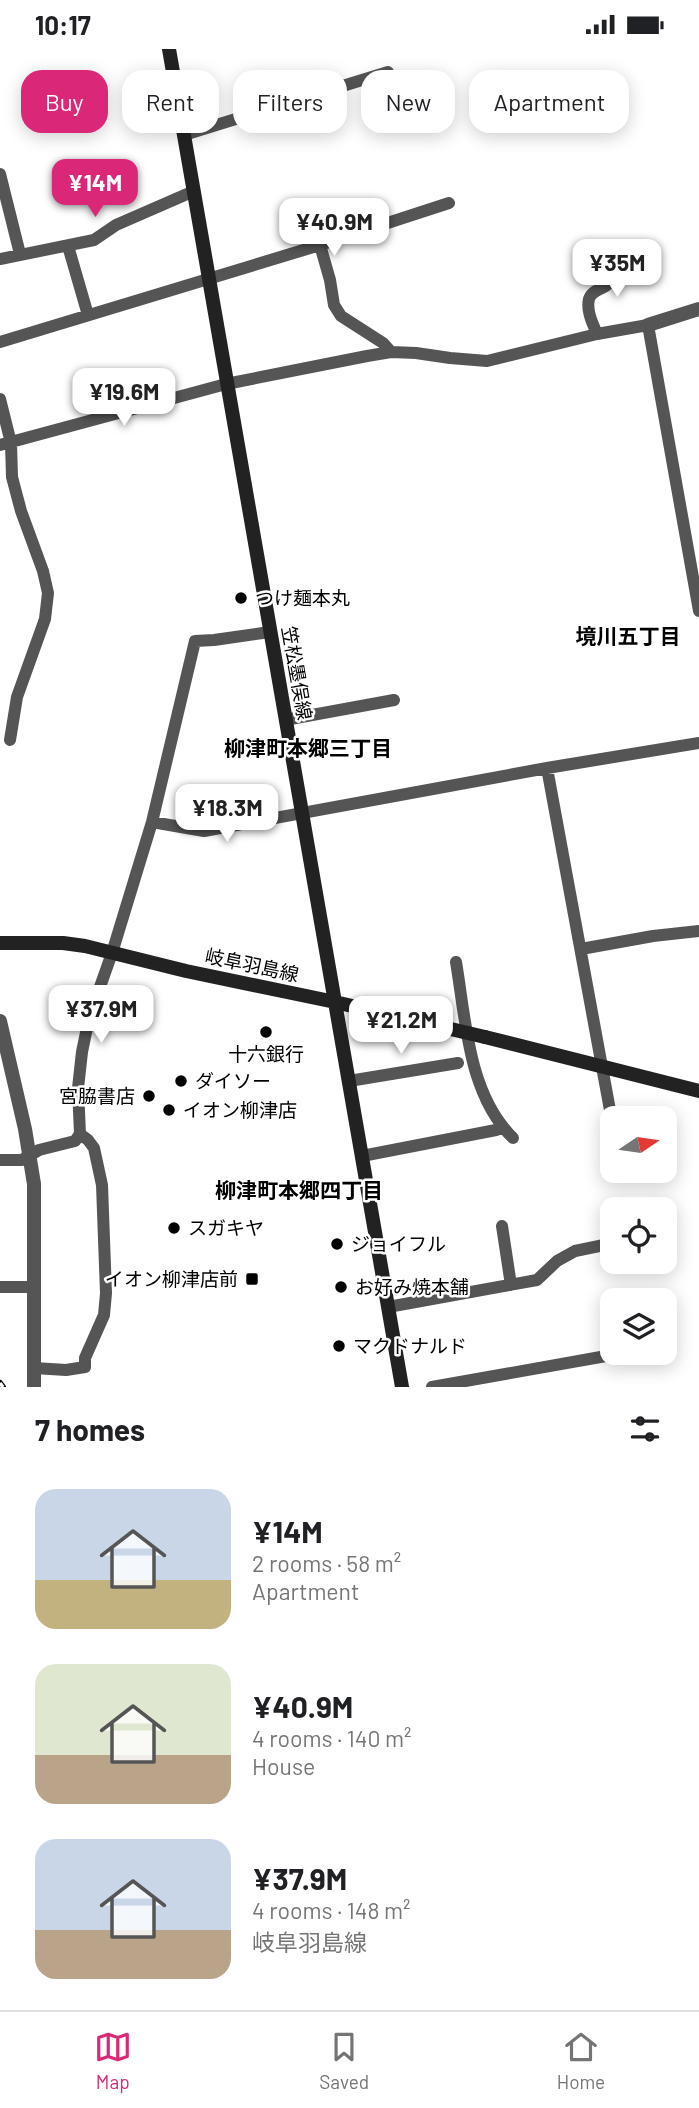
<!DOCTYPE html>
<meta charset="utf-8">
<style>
:root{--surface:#fff;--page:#f6f6f6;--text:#202124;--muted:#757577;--line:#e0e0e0;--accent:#db2777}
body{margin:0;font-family:Barlow,"Noto Sans JP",sans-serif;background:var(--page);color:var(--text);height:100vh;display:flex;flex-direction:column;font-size:26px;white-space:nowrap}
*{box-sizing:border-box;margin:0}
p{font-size:23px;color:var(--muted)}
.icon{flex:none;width:38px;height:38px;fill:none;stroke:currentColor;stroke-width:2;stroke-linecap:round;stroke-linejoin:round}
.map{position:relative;height:1338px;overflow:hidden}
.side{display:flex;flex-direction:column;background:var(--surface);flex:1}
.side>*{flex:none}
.top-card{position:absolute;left:21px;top:21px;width:658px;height:63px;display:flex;gap:14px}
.needle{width:46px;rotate:77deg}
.tools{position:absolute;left:600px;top:1057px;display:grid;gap:14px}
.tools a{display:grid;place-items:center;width:77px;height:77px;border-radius:14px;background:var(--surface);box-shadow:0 4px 18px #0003;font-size:35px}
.price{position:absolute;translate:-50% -60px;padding:0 16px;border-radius:14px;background:#fff;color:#222;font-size:23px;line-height:46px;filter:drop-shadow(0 2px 4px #0008)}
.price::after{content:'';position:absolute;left:50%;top:42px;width:21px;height:16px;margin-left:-10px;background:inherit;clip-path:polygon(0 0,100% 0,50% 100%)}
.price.current{background:var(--accent);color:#fff}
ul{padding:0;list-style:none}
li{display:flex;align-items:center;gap:21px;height:175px;padding:0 35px}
li span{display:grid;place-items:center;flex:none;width:196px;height:140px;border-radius:21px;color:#555}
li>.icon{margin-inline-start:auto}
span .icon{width:84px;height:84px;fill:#fffc;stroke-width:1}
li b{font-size:30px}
h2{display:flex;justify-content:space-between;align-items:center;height:84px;padding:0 35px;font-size:30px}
.tag{padding:0 24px;border-radius:21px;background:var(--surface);box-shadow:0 4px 18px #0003;font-size:24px;line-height:63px}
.tag.current{background:var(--accent);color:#fff}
.status{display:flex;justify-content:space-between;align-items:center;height:49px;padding:0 35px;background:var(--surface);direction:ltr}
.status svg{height:19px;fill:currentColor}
.tabs{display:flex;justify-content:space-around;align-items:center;height:98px;border-top:2px solid var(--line);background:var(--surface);font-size:19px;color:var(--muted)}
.tabs a{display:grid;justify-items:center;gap:4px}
.tabs .current{color:var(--accent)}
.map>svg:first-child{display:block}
</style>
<div class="status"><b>10:17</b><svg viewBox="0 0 49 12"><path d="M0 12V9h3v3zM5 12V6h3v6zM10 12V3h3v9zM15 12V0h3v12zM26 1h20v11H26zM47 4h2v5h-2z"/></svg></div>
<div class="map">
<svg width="699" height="1338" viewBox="0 0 699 1338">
<rect width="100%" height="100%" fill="#fff"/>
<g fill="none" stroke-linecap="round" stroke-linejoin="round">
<!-- minor -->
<path stroke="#555" stroke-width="12" d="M 184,86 L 388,23
M 0,125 L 20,205
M 320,196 L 330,231 L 334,256 L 341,267 L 383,294 L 391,303
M 68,197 L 88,266
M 0,210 L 94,191 L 116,176 L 194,142
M 597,285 C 593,275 586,262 589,250 C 594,235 614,245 610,220
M 0,293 L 320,196 L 449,154
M 0,350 L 11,394 L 12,428 L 21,462 L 43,522 L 48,544 L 45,570 L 17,648 L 10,691
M 0,396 L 226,335 L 367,307 L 391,303 L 416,304 L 450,309 L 487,312 L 597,285 L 648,276 L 699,562
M 285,671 L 394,651
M 547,719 L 612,1072
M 152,773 L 204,782 L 547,719 L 699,694
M 581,900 L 653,887 L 699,882
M 456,913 C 466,972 468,1045 513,1089
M 349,1032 L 458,1014
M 362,1107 L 496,1081 L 501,1078
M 0,1111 L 22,1111 L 39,1101 L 75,1092 L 80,1085 L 78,1039 L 82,1003 L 89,969 L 112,904 L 152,773 L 195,592 L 214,591 L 270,583
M 502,1177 L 511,1236
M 0,1238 L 34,1238
M 388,1258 L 537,1231 L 557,1212 L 575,1202 L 604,1196
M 34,1319 L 66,1321 L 85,1318 L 85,1309 L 104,1266 L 106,1244 L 102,1136 L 94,1099 L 88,1091 L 80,1085
M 432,1338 L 623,1304"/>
<!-- tertiary -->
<path stroke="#555" stroke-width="14" d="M 648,276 L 699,260
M 0,972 L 25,1080 L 34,1135 L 34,1338"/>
<!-- secondary -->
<path stroke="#222" stroke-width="14" d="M 169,0 L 402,1338
M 0,894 L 63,894 L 85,897 L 186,922 L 335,953 L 485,988"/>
<defs>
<path id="rail" d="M 0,1334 L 3,1338"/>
</defs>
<!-- rail casing -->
<use href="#rail" stroke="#000" stroke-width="6"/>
<!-- rail -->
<use href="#rail" stroke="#fff" stroke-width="3.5" stroke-dasharray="10" stroke-linecap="butt"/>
<!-- secondary-bridge -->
<path stroke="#222" stroke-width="14" d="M 485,988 L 699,1042"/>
</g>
<!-- markers -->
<g fill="#000" stroke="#fff" stroke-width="2.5">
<circle cx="241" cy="549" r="7"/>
<circle cx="266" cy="983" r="7"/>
<circle cx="181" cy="1032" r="7"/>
<circle cx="149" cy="1047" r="7"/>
<circle cx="169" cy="1061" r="7"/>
<circle cx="174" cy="1179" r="7"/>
<circle cx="337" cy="1195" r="7"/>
<rect x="245" y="1223" width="14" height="14" rx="3.5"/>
<circle cx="341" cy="1238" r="7"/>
<circle cx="339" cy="1297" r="7"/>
</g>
<g text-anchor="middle" stroke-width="5" stroke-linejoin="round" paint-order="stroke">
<!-- poi labels -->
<g font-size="19" fill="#000" stroke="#fff" text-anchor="start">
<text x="255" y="556">つけ麺本丸</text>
<text x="266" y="1012" text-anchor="middle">十六銀行</text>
<text x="195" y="1039">ダイソー</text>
<text x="135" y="1054" text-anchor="end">宮脇書店</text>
<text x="183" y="1068">イオン柳津店</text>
<text x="188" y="1186">スガキヤ</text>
<text x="351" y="1202">ジョイフル</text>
<text x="238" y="1237" text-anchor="end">イオン柳津店前</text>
<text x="355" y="1245">お好み焼本舗</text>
<text x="353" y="1304">マクドナルド</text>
</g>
<!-- street labels -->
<g font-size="19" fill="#000" stroke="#fff">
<text transform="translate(297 624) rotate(80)" y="7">笠松墨俣線</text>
<text transform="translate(252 916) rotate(12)" y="7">岐阜羽島線</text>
</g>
<!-- neighbourhood labels -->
<g font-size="21" font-weight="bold" fill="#000" stroke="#fff">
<text x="628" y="595">境川五丁目</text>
<text x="308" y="707">柳津町本郷三丁目</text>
<text x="299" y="1149">柳津町本郷四丁目</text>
</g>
</g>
</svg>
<div class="tools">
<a><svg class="needle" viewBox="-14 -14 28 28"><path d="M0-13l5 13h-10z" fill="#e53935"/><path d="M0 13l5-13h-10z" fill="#757577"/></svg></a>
<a><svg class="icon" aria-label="locate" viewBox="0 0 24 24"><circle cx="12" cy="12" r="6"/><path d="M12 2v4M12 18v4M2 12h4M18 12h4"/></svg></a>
<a><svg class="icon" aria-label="layers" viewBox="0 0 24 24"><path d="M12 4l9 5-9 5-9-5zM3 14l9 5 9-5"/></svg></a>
</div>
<b class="price current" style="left:95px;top:170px">¥14M</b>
<b class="price" style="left:334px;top:209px">¥40.9M</b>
<b class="price" style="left:617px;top:250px">¥35M</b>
<b class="price" style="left:124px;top:379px">¥19.6M</b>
<b class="price" style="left:227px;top:795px">¥18.3M</b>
<b class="price" style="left:101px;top:996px">¥37.9M</b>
<b class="price" style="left:401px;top:1007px">¥21.2M</b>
<div class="top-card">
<a class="tag current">Buy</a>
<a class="tag">Rent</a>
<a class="tag">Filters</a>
<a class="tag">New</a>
<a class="tag">Apartment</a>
</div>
</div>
<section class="side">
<h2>7 homes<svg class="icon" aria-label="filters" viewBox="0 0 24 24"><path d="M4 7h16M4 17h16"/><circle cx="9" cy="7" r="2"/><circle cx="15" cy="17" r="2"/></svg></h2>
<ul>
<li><span style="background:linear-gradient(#c9d6e8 65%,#c2b280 0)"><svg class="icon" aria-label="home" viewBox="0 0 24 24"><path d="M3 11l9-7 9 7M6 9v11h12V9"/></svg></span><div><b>¥14M</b><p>2 rooms · 58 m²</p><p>Apartment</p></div></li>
<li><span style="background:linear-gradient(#dfe7d0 65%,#b9a48a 0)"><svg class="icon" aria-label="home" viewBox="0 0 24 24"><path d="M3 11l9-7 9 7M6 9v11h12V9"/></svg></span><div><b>¥40.9M</b><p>4 rooms · 140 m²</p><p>House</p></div></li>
<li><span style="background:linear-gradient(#c9d6e8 65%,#b9a48a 0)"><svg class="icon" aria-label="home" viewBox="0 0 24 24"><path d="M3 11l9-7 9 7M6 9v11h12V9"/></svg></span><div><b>¥37.9M</b><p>4 rooms · 148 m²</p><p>岐阜羽島線</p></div></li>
</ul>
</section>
<nav class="tabs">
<a class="current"><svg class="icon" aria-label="map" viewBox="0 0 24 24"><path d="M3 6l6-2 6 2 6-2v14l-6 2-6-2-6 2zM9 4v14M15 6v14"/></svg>Map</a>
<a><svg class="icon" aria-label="saved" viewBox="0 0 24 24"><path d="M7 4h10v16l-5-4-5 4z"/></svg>Saved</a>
<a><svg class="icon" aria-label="home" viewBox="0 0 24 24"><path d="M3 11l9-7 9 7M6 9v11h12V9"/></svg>Home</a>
</nav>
